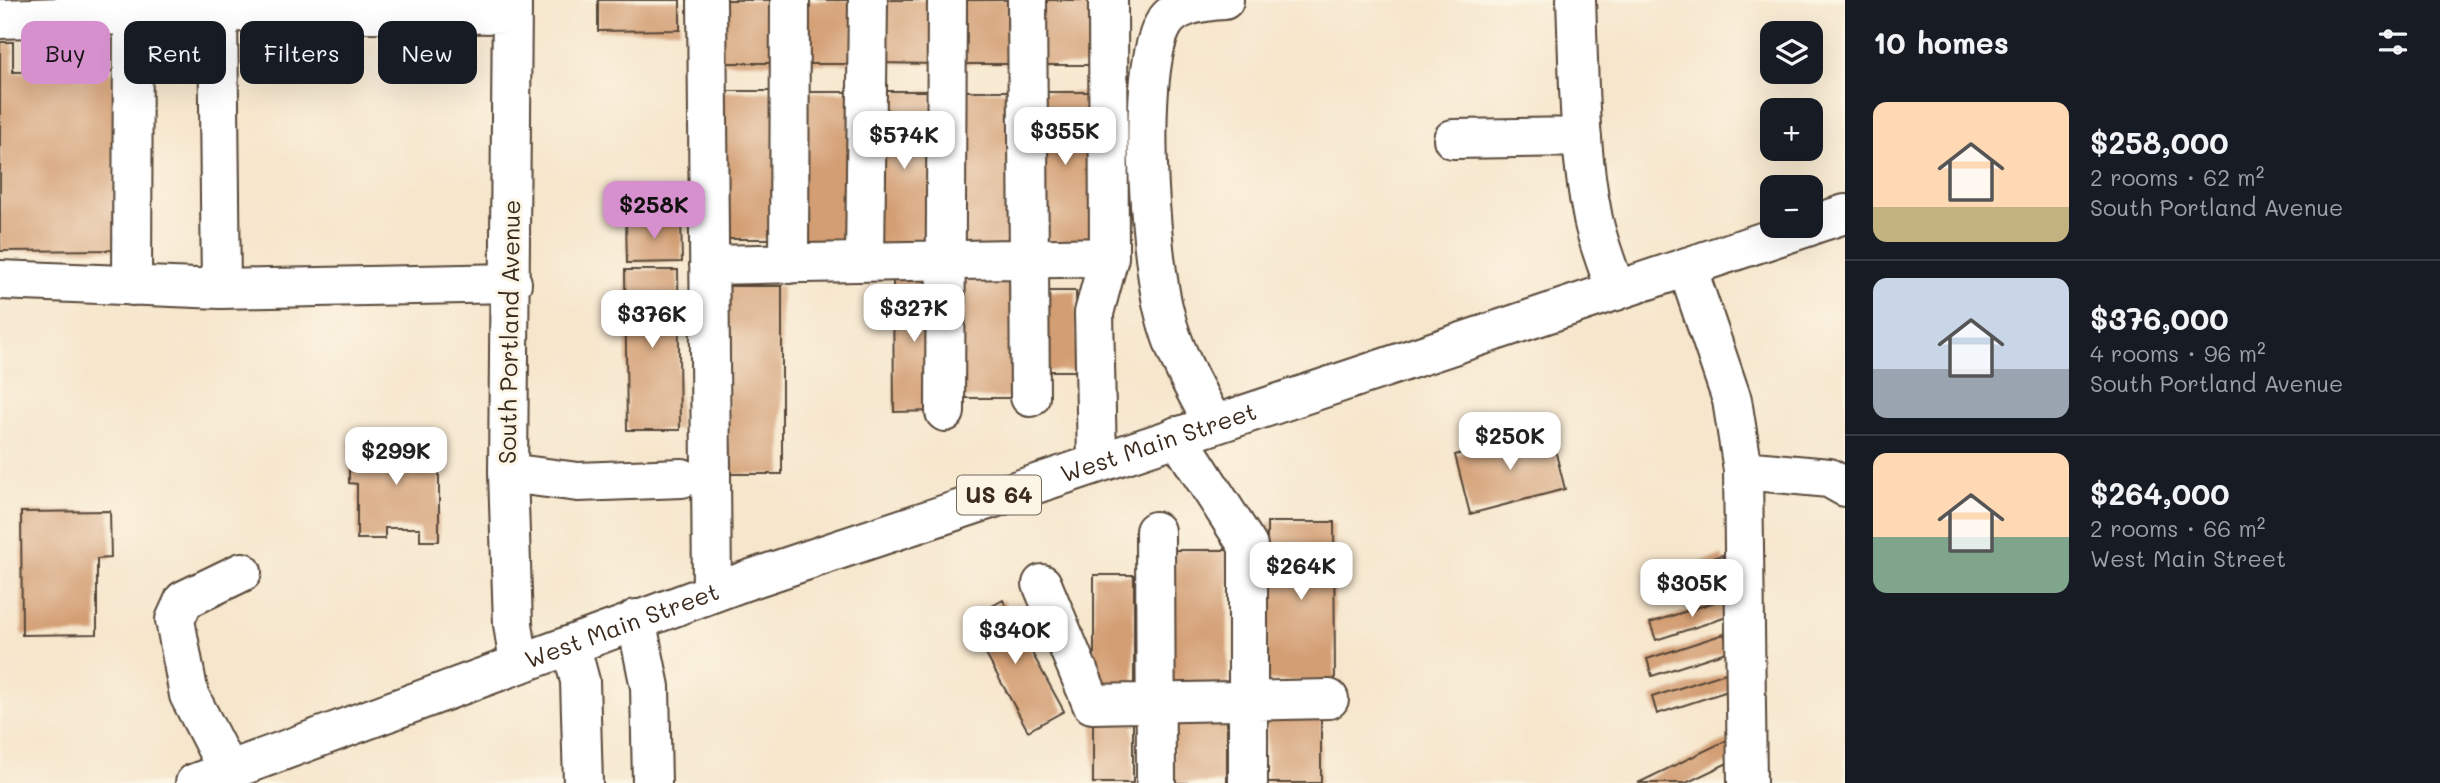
<!DOCTYPE html>
<meta charset="utf-8">
<style>
:root{--surface:#171b24;--page:#20242c;--text:#f1f3f6;--muted:#9ea1a6;--line:#363941;--accent:#d690ce}
body{margin:0;font-family:Mali,sans-serif;background:var(--page);color:var(--text);height:100vh;display:flex;flex-direction:column;font-size:26px;white-space:nowrap}
*{box-sizing:border-box;margin:0}
p{font-size:23px;color:var(--muted)}
.icon{flex:none;width:38px;height:38px;fill:none;stroke:currentColor;stroke-width:2;stroke-linecap:round;stroke-linejoin:round}
.map{position:relative;flex:1;overflow:hidden}
.details{display:flex;flex-direction:column;background:var(--surface);width:595px}
.details>*{flex:none}
.hud{position:absolute;left:21px;top:21px;width:665px;height:63px;display:flex;gap:14px}
.buttons{position:absolute;left:1760px;top:21px;display:grid;gap:14px}
.buttons a{display:grid;place-items:center;width:63px;height:63px;border-radius:14px;background:var(--surface);box-shadow:0 7px 28px #0002;font-size:35px}
.price{position:absolute;translate:-50% -60px;padding:0 16px;border-radius:14px;background:#fff;color:#222;font-size:23px;line-height:46px;filter:drop-shadow(0 2px 4px #0008)}
.price::after{content:'';position:absolute;left:50%;top:42px;width:21px;height:16px;margin-left:-10px;background:inherit;clip-path:polygon(0 0,100% 0,50% 100%)}
.price.active{background:var(--accent);color:#111}
ul{padding:0;list-style:none}
li{display:flex;align-items:center;gap:21px;height:175px;padding:0 28px}
li+li{border-top:2px solid var(--line)}
li span{display:grid;place-items:center;flex:none;width:196px;height:140px;border-radius:14px;color:#555}
li>.icon{margin-inline-start:auto}
span .icon{width:84px;height:84px;fill:#fffc;stroke-width:1}
li b{font-size:30px}
h2{display:flex;justify-content:space-between;align-items:center;height:84px;padding:0 28px;font-size:30px}
.pill{padding:0 24px;border-radius:14px;background:var(--surface);box-shadow:0 7px 28px #0002;font-size:24px;line-height:63px}
.pill.active{background:var(--accent);color:#111}
main{display:flex;flex:1;min-height:0}
.map>svg:first-child{display:block}
</style>
<main>
<div class="map">
<svg width="1845" height="783" viewBox="0 0 1845 783">
<rect width="100%" height="100%" fill="#fcf5e5"/>
<filter id="ink" filterUnits="userSpaceOnUse"><feTurbulence type="fractalNoise" baseFrequency=".0143" numOctaves="2"/><feDisplacementMap in="SourceGraphic" scale="14" xChannelSelector="R" yChannelSelector="G"/><feConvolveMatrix kernelMatrix="1 2 1 2 8 2 1 2 1" color-interpolation-filters="sRGB"/></filter>
<filter id="wash" filterUnits="userSpaceOnUse"><feTurbulence type="fractalNoise" baseFrequency=".00686" numOctaves="4" result="noise"/><feDisplacementMap in="SourceGraphic" scale="28" xChannelSelector="R" yChannelSelector="G"/><feGaussianBlur stdDeviation="1.57" result="paint"/><feColorMatrix in="noise" values="0 0 0 0 0 0 0 0 0 0 0 0 0 0 0 0 0 1.4 0 .05"/><feComposite in="paint" operator="in"/></filter>
<g filter="url(#wash)">
<rect width="100%" height="100%" fill="#f6e6cc"/>
<g id="blocks">
<!-- building -->
<path fill="#d39e73" d="M 598,0 L 680,0 L 680,30 L 598,31 Z
M 720,0 L 775,0 L 775,63 L 720,63 Z
M 800,0 L 854,0 L 854,64 L 800,64 Z
M 879,0 L 934,0 L 934,64 L 879,63 Z
M 958,0 L 1013,0 L 1012,64 L 958,64 Z
M 1039,0 L 1093,0 L 1093,65 L 1039,65 Z
M 0,42 L 13,42 L 13,72 L 113,71 L 116,250 L 0,251 Z
M 719,91 L 775,91 L 775,239 L 718,239 Z
M 877,91 L 932,91 L 932,251 L 877,251 Z
M 957,91 L 1012,91 L 1012,251 L 957,252 Z
M 800,92 L 856,92 L 855,252 L 800,252 Z
M 1038,92 L 1092,92 L 1092,241 L 1038,241 Z
M 681,218 L 682,262 L 627,263 L 626,219 Z
M 625,270 L 678,270 L 680,430 L 627,430 Z
M 1013,276 L 1013,398 L 958,398 L 957,277 Z
M 893,277 L 935,277 L 936,411 L 894,412 Z
M 728,286 L 782,286 L 782,474 L 728,474 Z
M 1035,291 L 1076,291 L 1077,371 L 1036,371 Z
M 1550,430 L 1565,489 L 1470,514 L 1455,455 Z
M 349,441 L 439,441 L 439,541 L 420,541 L 420,528 L 385,528 L 385,539 L 357,539 L 357,484 L 349,483 Z
M 110,511 L 111,558 L 97,559 L 97,634 L 22,635 L 21,512 Z
M 1267,522 L 1334,522 L 1335,681 L 1267,681 Z
M 1173,550 L 1228,550 L 1228,686 L 1172,686 Z
M 1722,555 L 1728,572 L 1650,597 L 1645,580 Z
M 1094,575 L 1134,575 L 1134,686 L 1094,686 Z
M 1727,598 L 1733,615 L 1656,640 L 1650,623 Z
M 1003,600 L 1064,711 L 1028,731 L 967,620 Z
M 1724,634 L 1729,651 L 1652,676 L 1647,659 Z
M 1729,672 L 1734,689 L 1657,714 L 1652,697 Z
M 1321,712 L 1321,783 L 1267,783 L 1266,713 Z
M 1173,717 L 1227,718 L 1227,783 L 1173,783 Z
M 1093,723 L 1133,723 L 1133,783 L 1093,783 Z
M 1727,740 L 1736,759 L 1686,783 L 1638,783 Z"/>
</g>
</g>
<g filter="url(#ink)">
<use href="#blocks" fill-opacity="0" stroke="#574638" stroke-width="2"/>
<g fill="none" stroke-linecap="round" stroke-linejoin="round">
<defs>
<path id="minor" d="M 512,0 L 508,473 L 513,624 L 519,664
M 707,0 L 712,592
M 1027,0 L 1030,397
M 1576,0 C 1579,73 1578,147 1593,219 C 1598,243 1608,267 1616,291
M 218,12 L 221,289
M 0,19 L 218,12 L 512,14
M 1453,139 L 1582,137
M 865,262 L 868,0
M 789,264 L 790,0
M 709,265 L 1109,257
M 1687,267 L 1732,400 L 1743,470 L 1747,783
M 0,280 L 221,289 L 512,283
M 132,286 L 133,15
M 945,412 L 947,0
M 1213,423 C 1194,388 1173,351 1164,311 C 1151,260 1132,54 1169,17 C 1182,4 1207,1 1224,0
M 1177,436 L 1248,546 L 1248,783
M 1097,462 L 1094,313 L 1109,257 L 1108,0
M 1743,470 L 1829,478 L 1845,487
M 508,473 L 578,482 L 682,478
M 1155,531 L 1156,783
M 1042,584 L 1092,704 L 1329,699
M 636,619 L 650,687 L 652,783
M 571,647 L 580,681 L 583,783
M 227,769 L 189,695 L 175,620 L 184,600 L 242,572"/>
<g id="major">
<path d="M 1811,225 L 1845,214"/>
<path id="s1" d="M 195,783 L 745,581 L 1810,226"/>
</g>
</defs>
<!-- minor casing -->
<use href="#minor" stroke="#574638" stroke-width="42"/>
<!-- major casing -->
<use href="#major" stroke="#574638" stroke-width="42"/>
<!-- minor -->
<use href="#minor" stroke="#fff" stroke-width="38"/>
<!-- major -->
<use href="#major" stroke="#fff" stroke-width="38"/>
</g>
</g>
<g text-anchor="middle" stroke-width="6" stroke-linejoin="round" paint-order="stroke">
<!-- shield labels -->
<rect fill="#fcf5e5" stroke="#75675a" stroke-width="2" x="957" y="475.5" width="84" height="39" rx="5"/>
<g font-size="23" font-weight="bold" fill="#3b2a1e">
<text x="999" y="503">US 64</text>
</g>
<!-- street labels -->
<g font-size="24" fill="#3b2a1e" stroke="#fcf5e5">
<text transform="translate(510 332) rotate(-89)" y="8">South Portland Avenue</text>
<text dy="8" stroke="none"><textPath href="#s1" startOffset="1022">West Main Street</textPath></text>
<text dy="8" stroke="none"><textPath href="#s1" startOffset="455">West Main Street</textPath></text>
</g>
</g>
</svg>
<div class="buttons">
<a><svg class="icon" aria-label="layers" viewBox="0 0 24 24"><path d="M12 4l9 5-9 5-9-5zM3 14l9 5 9-5"/></svg></a>
<a>+</a>
<a>−</a>
</div>
<b class="price" style="left:1065px;top:167px">$355K</b>
<b class="price" style="left:904px;top:171px">$574K</b>
<b class="price active" style="left:654px;top:241px">$258K</b>
<b class="price" style="left:914px;top:344px">$327K</b>
<b class="price" style="left:652px;top:350px">$376K</b>
<b class="price" style="left:1510px;top:472px">$250K</b>
<b class="price" style="left:396px;top:487px">$299K</b>
<b class="price" style="left:1301px;top:602px">$264K</b>
<b class="price" style="left:1692px;top:619px">$305K</b>
<b class="price" style="left:1015px;top:666px">$340K</b>
<div class="hud">
<a class="pill active">Buy</a>
<a class="pill">Rent</a>
<a class="pill">Filters</a>
<a class="pill">New</a>
</div>
</div>
<section class="details">
<h2>10 homes<svg class="icon" aria-label="filters" viewBox="0 0 24 24"><path d="M4 7h16M4 17h16"/><circle cx="9" cy="7" r="2"/><circle cx="15" cy="17" r="2"/></svg></h2>
<ul>
<li><span style="background:linear-gradient(#ffd9b3 75%,#c2b280 0)"><svg class="icon" aria-label="home" viewBox="0 0 24 24"><path d="M3 11l9-7 9 7M6 9v11h12V9"/></svg></span><div><b>$258,000</b><p>2 rooms · 62 m²</p><p>South Portland Avenue</p></div></li>
<li><span style="background:linear-gradient(#c9d6e8 65%,#9aa5b1 0)"><svg class="icon" aria-label="home" viewBox="0 0 24 24"><path d="M3 11l9-7 9 7M6 9v11h12V9"/></svg></span><div><b>$376,000</b><p>4 rooms · 96 m²</p><p>South Portland Avenue</p></div></li>
<li><span style="background:linear-gradient(#ffd9b3 60%,#7fa58c 0)"><svg class="icon" aria-label="home" viewBox="0 0 24 24"><path d="M3 11l9-7 9 7M6 9v11h12V9"/></svg></span><div><b>$264,000</b><p>2 rooms · 66 m²</p><p>West Main Street</p></div></li>
</ul>
</section>
</main>
